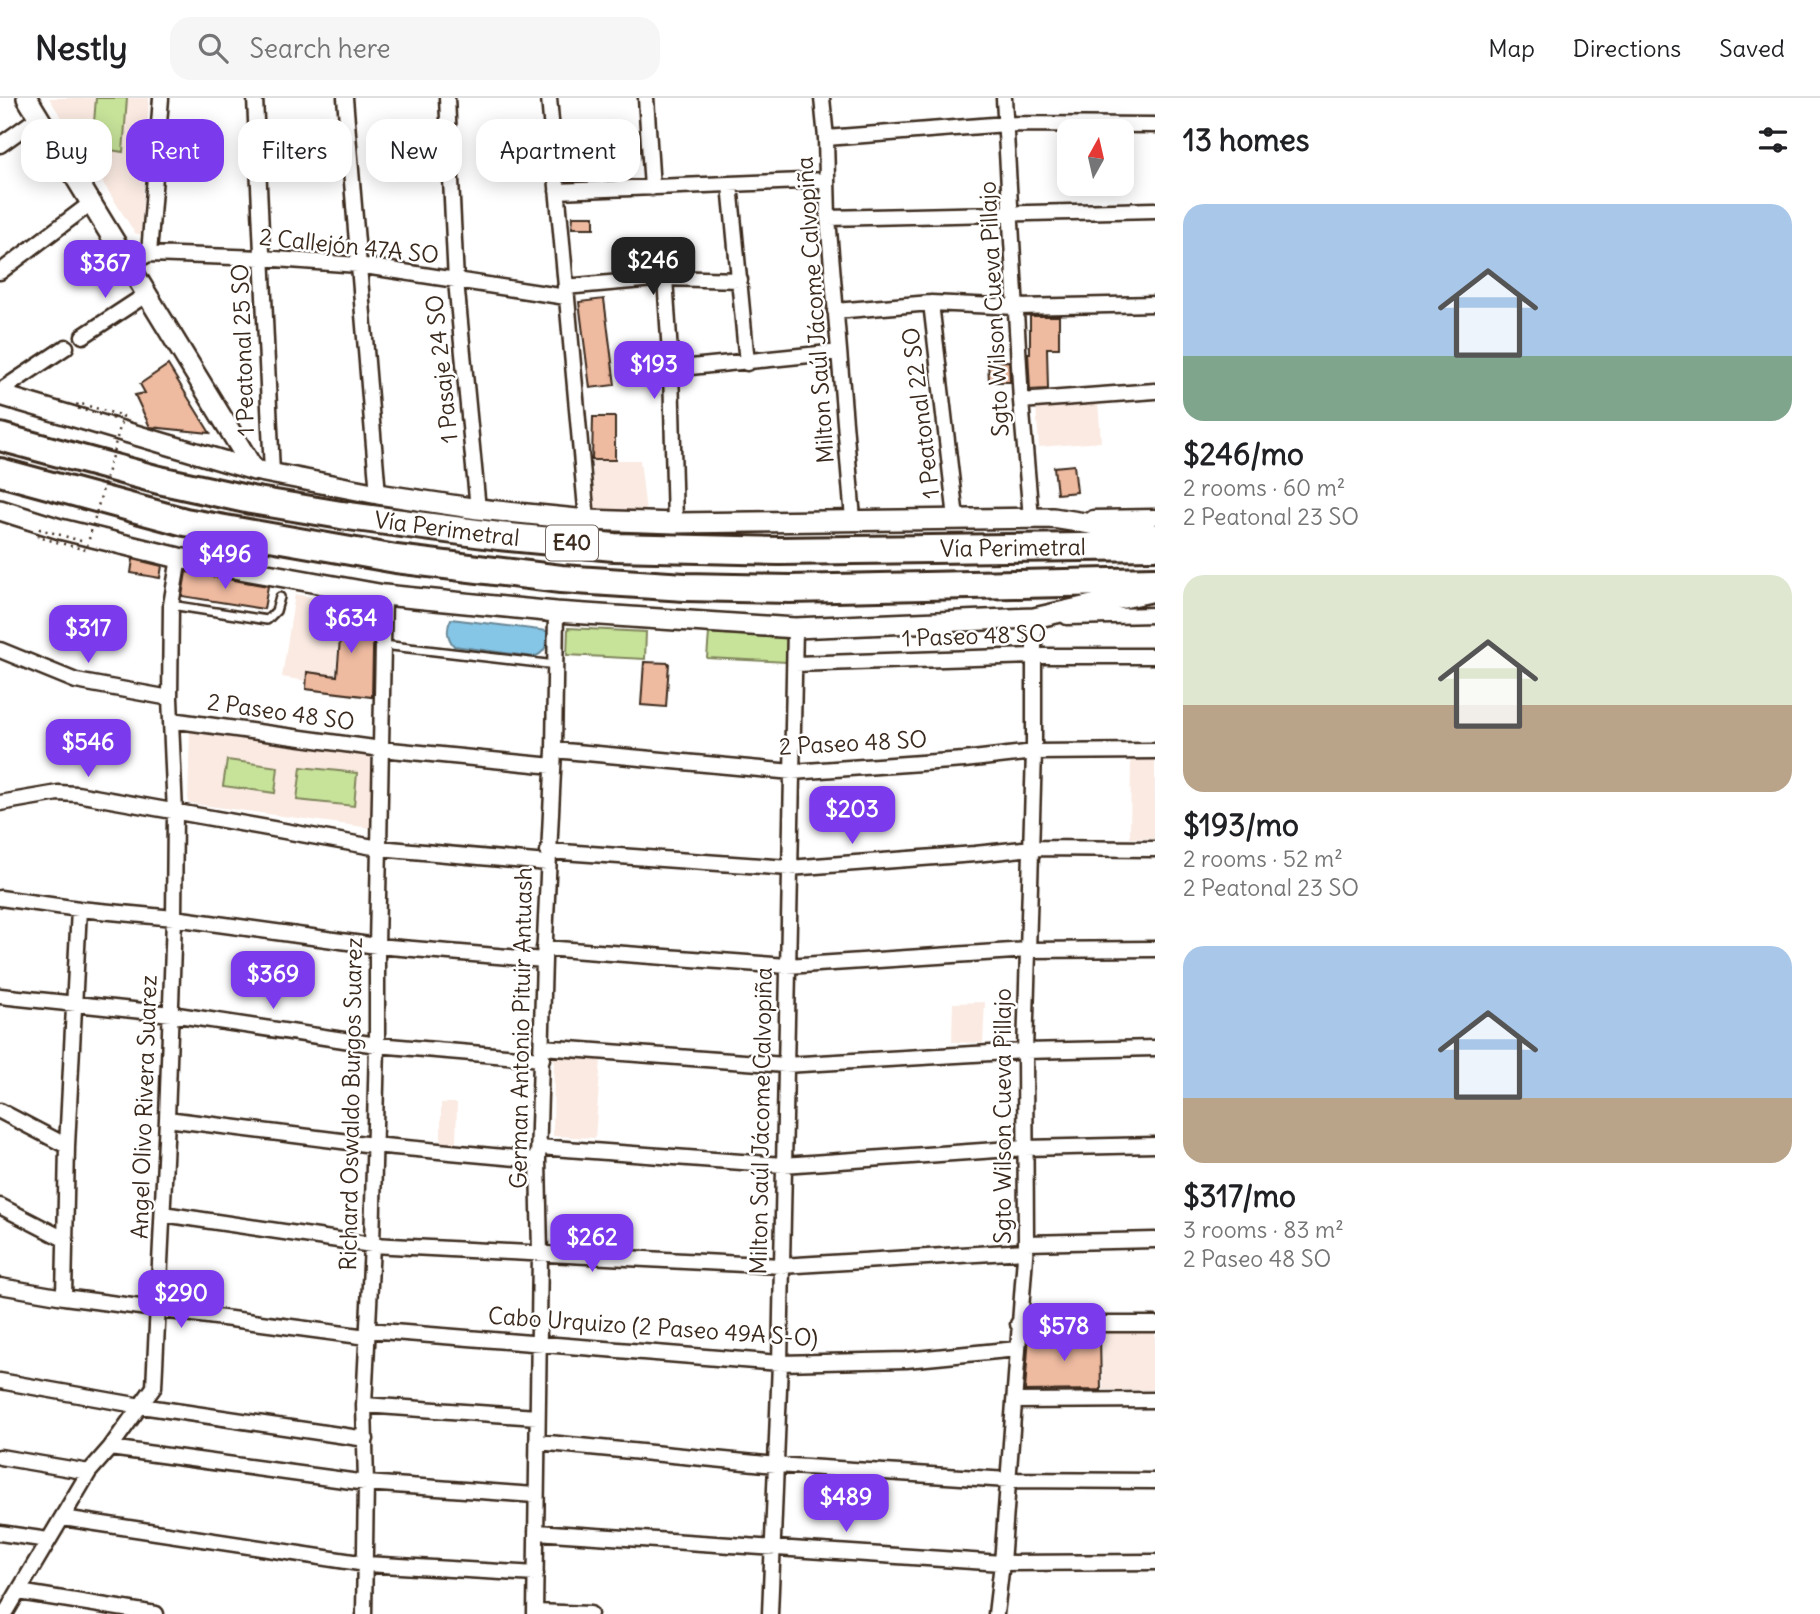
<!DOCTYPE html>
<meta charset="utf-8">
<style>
:root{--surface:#fff;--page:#f6f6f6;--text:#202124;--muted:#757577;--line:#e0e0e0;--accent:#7c3aed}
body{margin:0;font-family:Delius,sans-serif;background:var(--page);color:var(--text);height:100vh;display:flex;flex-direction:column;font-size:26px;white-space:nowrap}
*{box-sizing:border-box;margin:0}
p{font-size:23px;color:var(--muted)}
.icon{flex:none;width:38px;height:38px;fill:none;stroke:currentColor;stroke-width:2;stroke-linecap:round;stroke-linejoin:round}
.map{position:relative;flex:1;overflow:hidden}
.sheet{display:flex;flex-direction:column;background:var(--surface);width:665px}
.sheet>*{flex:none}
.hud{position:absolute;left:21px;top:21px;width:665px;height:63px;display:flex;gap:14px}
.needle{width:46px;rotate:8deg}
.buttons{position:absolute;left:1057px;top:21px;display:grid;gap:14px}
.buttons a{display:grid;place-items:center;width:77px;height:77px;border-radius:14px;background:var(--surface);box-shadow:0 4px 18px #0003;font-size:35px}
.price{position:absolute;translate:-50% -60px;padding:0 16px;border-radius:14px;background:var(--accent);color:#fff;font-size:23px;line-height:46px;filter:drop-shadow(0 2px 4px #0008)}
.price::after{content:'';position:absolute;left:50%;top:42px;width:21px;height:16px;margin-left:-10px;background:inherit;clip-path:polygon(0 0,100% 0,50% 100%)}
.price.current{background:#222;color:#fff}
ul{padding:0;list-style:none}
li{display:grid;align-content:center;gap:14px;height:371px;padding:0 28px}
li span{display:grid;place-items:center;height:217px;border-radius:21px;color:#555}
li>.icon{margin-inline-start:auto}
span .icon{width:126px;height:126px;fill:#fffc;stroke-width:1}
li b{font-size:30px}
h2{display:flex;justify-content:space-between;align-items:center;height:84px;padding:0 28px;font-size:30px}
.tag{padding:0 24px;border-radius:21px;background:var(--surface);box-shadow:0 4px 18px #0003;font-size:24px;line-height:63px}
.tag.current{background:var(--accent);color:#fff}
header{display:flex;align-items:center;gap:42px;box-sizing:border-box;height:98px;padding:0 35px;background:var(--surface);border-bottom:2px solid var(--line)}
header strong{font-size:33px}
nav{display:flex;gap:38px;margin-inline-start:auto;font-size:24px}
.search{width:490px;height:63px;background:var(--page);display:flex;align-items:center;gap:18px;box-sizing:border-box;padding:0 24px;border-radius:21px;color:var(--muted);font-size:26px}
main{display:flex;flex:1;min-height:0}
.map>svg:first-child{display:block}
</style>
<header>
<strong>Nestly</strong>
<div class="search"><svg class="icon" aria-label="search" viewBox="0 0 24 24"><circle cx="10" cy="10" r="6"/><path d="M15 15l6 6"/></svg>Search here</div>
<nav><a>Map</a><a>Directions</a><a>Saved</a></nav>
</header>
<main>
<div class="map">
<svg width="1155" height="1516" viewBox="0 0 1155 1516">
<rect width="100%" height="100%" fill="#fff"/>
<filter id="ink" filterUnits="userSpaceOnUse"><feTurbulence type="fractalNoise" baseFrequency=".0143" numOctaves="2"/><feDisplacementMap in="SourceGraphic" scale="14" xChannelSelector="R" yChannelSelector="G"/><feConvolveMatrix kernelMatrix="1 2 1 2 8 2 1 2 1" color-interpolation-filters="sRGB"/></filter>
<g filter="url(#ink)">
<!-- built -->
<path fill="#faeae2" d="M 49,0 L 149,0 L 141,137 L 135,135 Z
M 1098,303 L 1101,344 L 1039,349 L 1036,308 Z
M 592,362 L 640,362 L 646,415 L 595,411 Z
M 295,496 L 342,505 L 335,578 L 307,574 L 306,583 L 282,579 Z
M 190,630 L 371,658 L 371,730 L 188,705 Z
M 1131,660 L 1155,661 L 1155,741 L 1130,740 Z
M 985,904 L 983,945 L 952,944 L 953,905 Z
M 554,958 L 601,961 L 595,1040 L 553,1038 Z
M 441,1005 L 457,1005 L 456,1045 L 441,1044 Z
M 1101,1230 L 1155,1230 L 1155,1292 L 1103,1292 Z"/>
<!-- green -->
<path fill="#c7e39a" stroke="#81865c" stroke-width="2" d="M 96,0 L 127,0 L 123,54 L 92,49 Z
M 568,530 L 646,534 L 645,561 L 567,557 Z
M 709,535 L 788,540 L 787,564 L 707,560 Z
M 227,662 L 278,669 L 275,695 L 223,688 Z
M 301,669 L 357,675 L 354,708 L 297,702 Z"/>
<!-- water -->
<path fill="#85c5e6" stroke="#678796" stroke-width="2" d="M 451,521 L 548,533 C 547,545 547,554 534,559 L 454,548 C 447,540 446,530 451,521 Z"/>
<!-- building -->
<path fill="#eebaa0" stroke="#3b2a1e" stroke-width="2" d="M 573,118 L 594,118 L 594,130 L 572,130 Z
M 604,201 L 615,287 L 590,290 L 579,204 Z
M 1030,218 L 1059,218 L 1059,250 L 1047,250 L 1048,291 L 1030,292 L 1028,255 L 1030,255 Z
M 1009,263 L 1010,284 L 989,284 L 988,264 Z
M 168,267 L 210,335 L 150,329 L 135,297 L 145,295 L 140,286 Z
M 593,319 L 615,319 L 615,362 L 592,362 Z
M 1074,367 L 1077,394 L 1057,396 L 1054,369 Z
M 133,461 L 162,468 L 160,480 L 131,475 Z
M 186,474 L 268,488 L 264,511 L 182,498 Z
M 343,504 L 374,509 L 372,599 L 306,591 L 307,574 L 337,578 Z
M 644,564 L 669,565 L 666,609 L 641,607 Z
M 1029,1236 L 1100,1236 L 1101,1292 L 1025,1293 Z"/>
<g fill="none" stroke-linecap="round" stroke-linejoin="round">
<defs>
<path id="lane" d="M 171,507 L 267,522 L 276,513 L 280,499
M 383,547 L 556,567"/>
<path id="street" d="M 255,0 L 272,375
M 345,0 L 378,396
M 447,0 L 456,183 L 478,411
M 549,0 L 587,422
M 646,0 L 652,90
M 822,0 L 826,40 L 828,120 L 853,421
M 1004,0 L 1021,303 L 1031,420
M 826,40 L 1006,26 L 1155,27
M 0,47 L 39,19
M 730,86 L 747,265
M 557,93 L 827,82
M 828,120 L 1155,112
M 149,156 L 161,0
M 129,166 L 149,156 L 262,160 L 358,167 L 566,199
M 0,174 L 91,105
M 665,180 L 671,271 L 675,425
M 565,189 L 665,180 L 740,182
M 931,205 L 956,420
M 835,213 L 931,205 L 1017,209 L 1155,206
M 83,238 L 147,196
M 671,271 L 839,254
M 0,293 L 66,249
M 1021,303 L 1155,293
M 1093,420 L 1155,419
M 1067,519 L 1155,517
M 0,552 L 76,583 L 170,600
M 795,566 L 1034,558 L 1155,558
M 171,622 L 381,651 L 553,668
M 554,652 L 792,674 L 964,662 L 1034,654 L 1155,653
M 0,705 L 58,695 L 77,696 L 379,750 L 547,765
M 548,753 L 789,770 L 975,756 L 1032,750 L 1155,751
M 0,800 L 79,811 L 174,820 L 377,848 L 544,862
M 544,850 L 787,868 L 1028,852 L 1155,851
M 0,898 L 171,916 L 377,947 L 542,961
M 542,949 L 785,967 L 1025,953 L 1155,950
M 0,1013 L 67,1048
M 167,1021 L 373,1047 L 538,1062
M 539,1049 L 783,1067 L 1025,1050 L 1155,1047
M 0,1108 L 66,1142
M 163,1116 L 372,1147 L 781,1168 L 1025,1153
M 1026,1145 L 1155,1142
M 0,1188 L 64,1199 L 367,1239
M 64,1199 L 67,1048 L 79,811
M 1018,1226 L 1155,1226
M 368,1232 L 780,1265 L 906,1262 L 1017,1251
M 0,1283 L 141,1308 L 366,1341
M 1014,1303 L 1155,1302
M 364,1307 L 537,1319
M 538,1344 L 776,1367 L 1008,1382 L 1155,1383
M 110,1350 L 366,1385 L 535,1397
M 0,1359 L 89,1374
M 63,1420 L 366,1466 L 536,1476
M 536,1434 L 1002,1465 L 1155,1464
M 0,1435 L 48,1442
M 19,1494 L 156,1516
M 535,1514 L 590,1516
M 5,1516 L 89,1374 L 110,1350 L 154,1289 L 167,1021 L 174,820 L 175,715 L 170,600 L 171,507 L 179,460
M 364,1516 L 366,1385 L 364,1307 L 372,1147 L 377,947 L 377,848 L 384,497
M 535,1516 L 540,1155 L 538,1062 L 544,862 L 554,652 L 556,514
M 770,1516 L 780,1265 L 795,530
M 996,1516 L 1002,1465 L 1026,1145 L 1025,953 L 1034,654 L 1034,520 L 1043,519"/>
<path id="secondary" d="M 27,0 L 254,372
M 0,297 L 254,372 L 378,396 L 478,411 L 587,422 L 675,425 L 1053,420 L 1155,436
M 0,412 L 60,431 L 179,460 L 384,497 L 556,514 L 795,530 L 1034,520 L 1155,493"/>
<g id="highway">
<path id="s1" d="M 0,339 L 159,382 L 251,402 L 341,417 L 499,438 L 614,449 L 779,453 L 1155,448"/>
<path d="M 0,374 L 185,424 L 396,461 L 561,481 L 685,489 L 790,491 L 1155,483"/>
</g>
</defs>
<!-- lane casing -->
<use href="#lane" stroke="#3b2a1e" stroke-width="12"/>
<!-- street casing -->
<use href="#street" stroke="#3b2a1e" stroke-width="19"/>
<!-- secondary casing -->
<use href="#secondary" stroke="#3b2a1e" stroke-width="24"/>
<!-- highway casing -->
<use href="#highway" stroke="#3b2a1e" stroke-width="32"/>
<!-- lane -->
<use href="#lane" stroke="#fff" stroke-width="7"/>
<!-- street -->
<use href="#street" stroke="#fff" stroke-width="14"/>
<!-- secondary -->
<use href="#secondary" stroke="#fff" stroke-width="19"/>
<!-- highway -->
<use href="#highway" stroke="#fff" stroke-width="26"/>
<!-- path-bridge -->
<path stroke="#3b2a1e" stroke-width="2.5" stroke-dasharray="2 5" stroke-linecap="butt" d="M 81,443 L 40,431 L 38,439 L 86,452 L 123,318 L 78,305 L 76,310 L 115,321"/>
</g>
</g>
<g text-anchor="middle" stroke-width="5" stroke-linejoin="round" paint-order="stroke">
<!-- shield labels -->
<rect fill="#fff" stroke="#766a62" stroke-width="2" x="546" y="427.5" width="52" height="35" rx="5"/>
<g font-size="21" font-weight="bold" fill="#3b2a1e">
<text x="572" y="452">E40</text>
</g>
<!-- street labels -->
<g font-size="23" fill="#3b2a1e" stroke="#fff">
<text transform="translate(349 148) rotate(6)" y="8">2 Callejón 47A SO</text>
<text transform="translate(994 211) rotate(-93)" y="8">Sgto Wilson Cueva Pillajo</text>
<text transform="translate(815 212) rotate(-94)" y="8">Milton Saúl Jácome Calvopiña</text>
<text transform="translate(243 252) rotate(-92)" y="8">1 Peatonal 25 SO</text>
<text transform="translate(442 271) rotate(-96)" y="8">1 Pasaje 24 SO</text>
<text transform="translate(921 315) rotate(-97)" y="8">1 Peatonal 22 SO</text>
<text dy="8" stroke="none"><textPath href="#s1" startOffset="457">Vía Perimetral</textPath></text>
<text dy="8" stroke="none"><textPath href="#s1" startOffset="1024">Vía Perimetral</textPath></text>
<text transform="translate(974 538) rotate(-2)" y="8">1 Paseo 48 SO</text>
<text transform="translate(281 614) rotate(8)" y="8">2 Paseo 48 SO</text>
<text transform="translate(853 645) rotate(-3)" y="8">2 Paseo 48 SO</text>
<text transform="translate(521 930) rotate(-89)" y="8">German Antonio Pituir Antuash</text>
<text transform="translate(351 1006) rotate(-89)" y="8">Richard Oswaldo Burgos Suarez</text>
<text transform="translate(144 1009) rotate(-88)" y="8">Angel Olivo Rivera Suarez</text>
<text transform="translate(1003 1018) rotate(-90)" y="8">Sgto Wilson Cueva Pillajo</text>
<text transform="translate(761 1023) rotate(-89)" y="8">Milton Saúl Jácome Calvopiña</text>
<text transform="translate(653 1229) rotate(4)" y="8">Cabo Urquizo (2 Paseo 49A S-O)</text>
</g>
</g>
</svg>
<div class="buttons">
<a><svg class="needle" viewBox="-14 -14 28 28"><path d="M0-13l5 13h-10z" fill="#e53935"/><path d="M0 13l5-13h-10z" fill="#757577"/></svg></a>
</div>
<b class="price current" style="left:653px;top:199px">$246</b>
<b class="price" style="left:105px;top:202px">$367</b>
<b class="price" style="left:654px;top:303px">$193</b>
<b class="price" style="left:225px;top:493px">$496</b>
<b class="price" style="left:351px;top:557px">$634</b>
<b class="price" style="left:88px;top:567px">$317</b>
<b class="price" style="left:88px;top:681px">$546</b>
<b class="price" style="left:852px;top:748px">$203</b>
<b class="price" style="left:273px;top:913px">$369</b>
<b class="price" style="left:592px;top:1176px">$262</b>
<b class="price" style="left:181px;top:1232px">$290</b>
<b class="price" style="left:1064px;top:1265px">$578</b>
<b class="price" style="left:846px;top:1436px">$489</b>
<div class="hud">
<a class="tag">Buy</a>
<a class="tag current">Rent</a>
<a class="tag">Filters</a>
<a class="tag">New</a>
<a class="tag">Apartment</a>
</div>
</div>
<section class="sheet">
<h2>13 homes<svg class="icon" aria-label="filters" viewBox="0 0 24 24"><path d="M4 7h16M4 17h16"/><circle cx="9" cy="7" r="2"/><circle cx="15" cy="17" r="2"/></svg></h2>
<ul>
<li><span style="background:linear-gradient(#a9c7e8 70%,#7fa58c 0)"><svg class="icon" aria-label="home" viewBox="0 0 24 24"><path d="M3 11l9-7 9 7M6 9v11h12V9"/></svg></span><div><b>$246/mo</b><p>2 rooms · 60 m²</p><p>2 Peatonal 23 SO</p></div></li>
<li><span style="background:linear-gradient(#dfe7d0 60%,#b9a48a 0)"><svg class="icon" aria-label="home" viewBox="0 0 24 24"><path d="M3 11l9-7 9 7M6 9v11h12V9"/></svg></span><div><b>$193/mo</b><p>2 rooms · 52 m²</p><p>2 Peatonal 23 SO</p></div></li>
<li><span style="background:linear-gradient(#a9c7e8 70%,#b9a48a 0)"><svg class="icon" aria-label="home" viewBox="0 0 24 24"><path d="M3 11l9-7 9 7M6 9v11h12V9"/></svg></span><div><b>$317/mo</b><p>3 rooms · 83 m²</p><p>2 Paseo 48 SO</p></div></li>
</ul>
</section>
</main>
